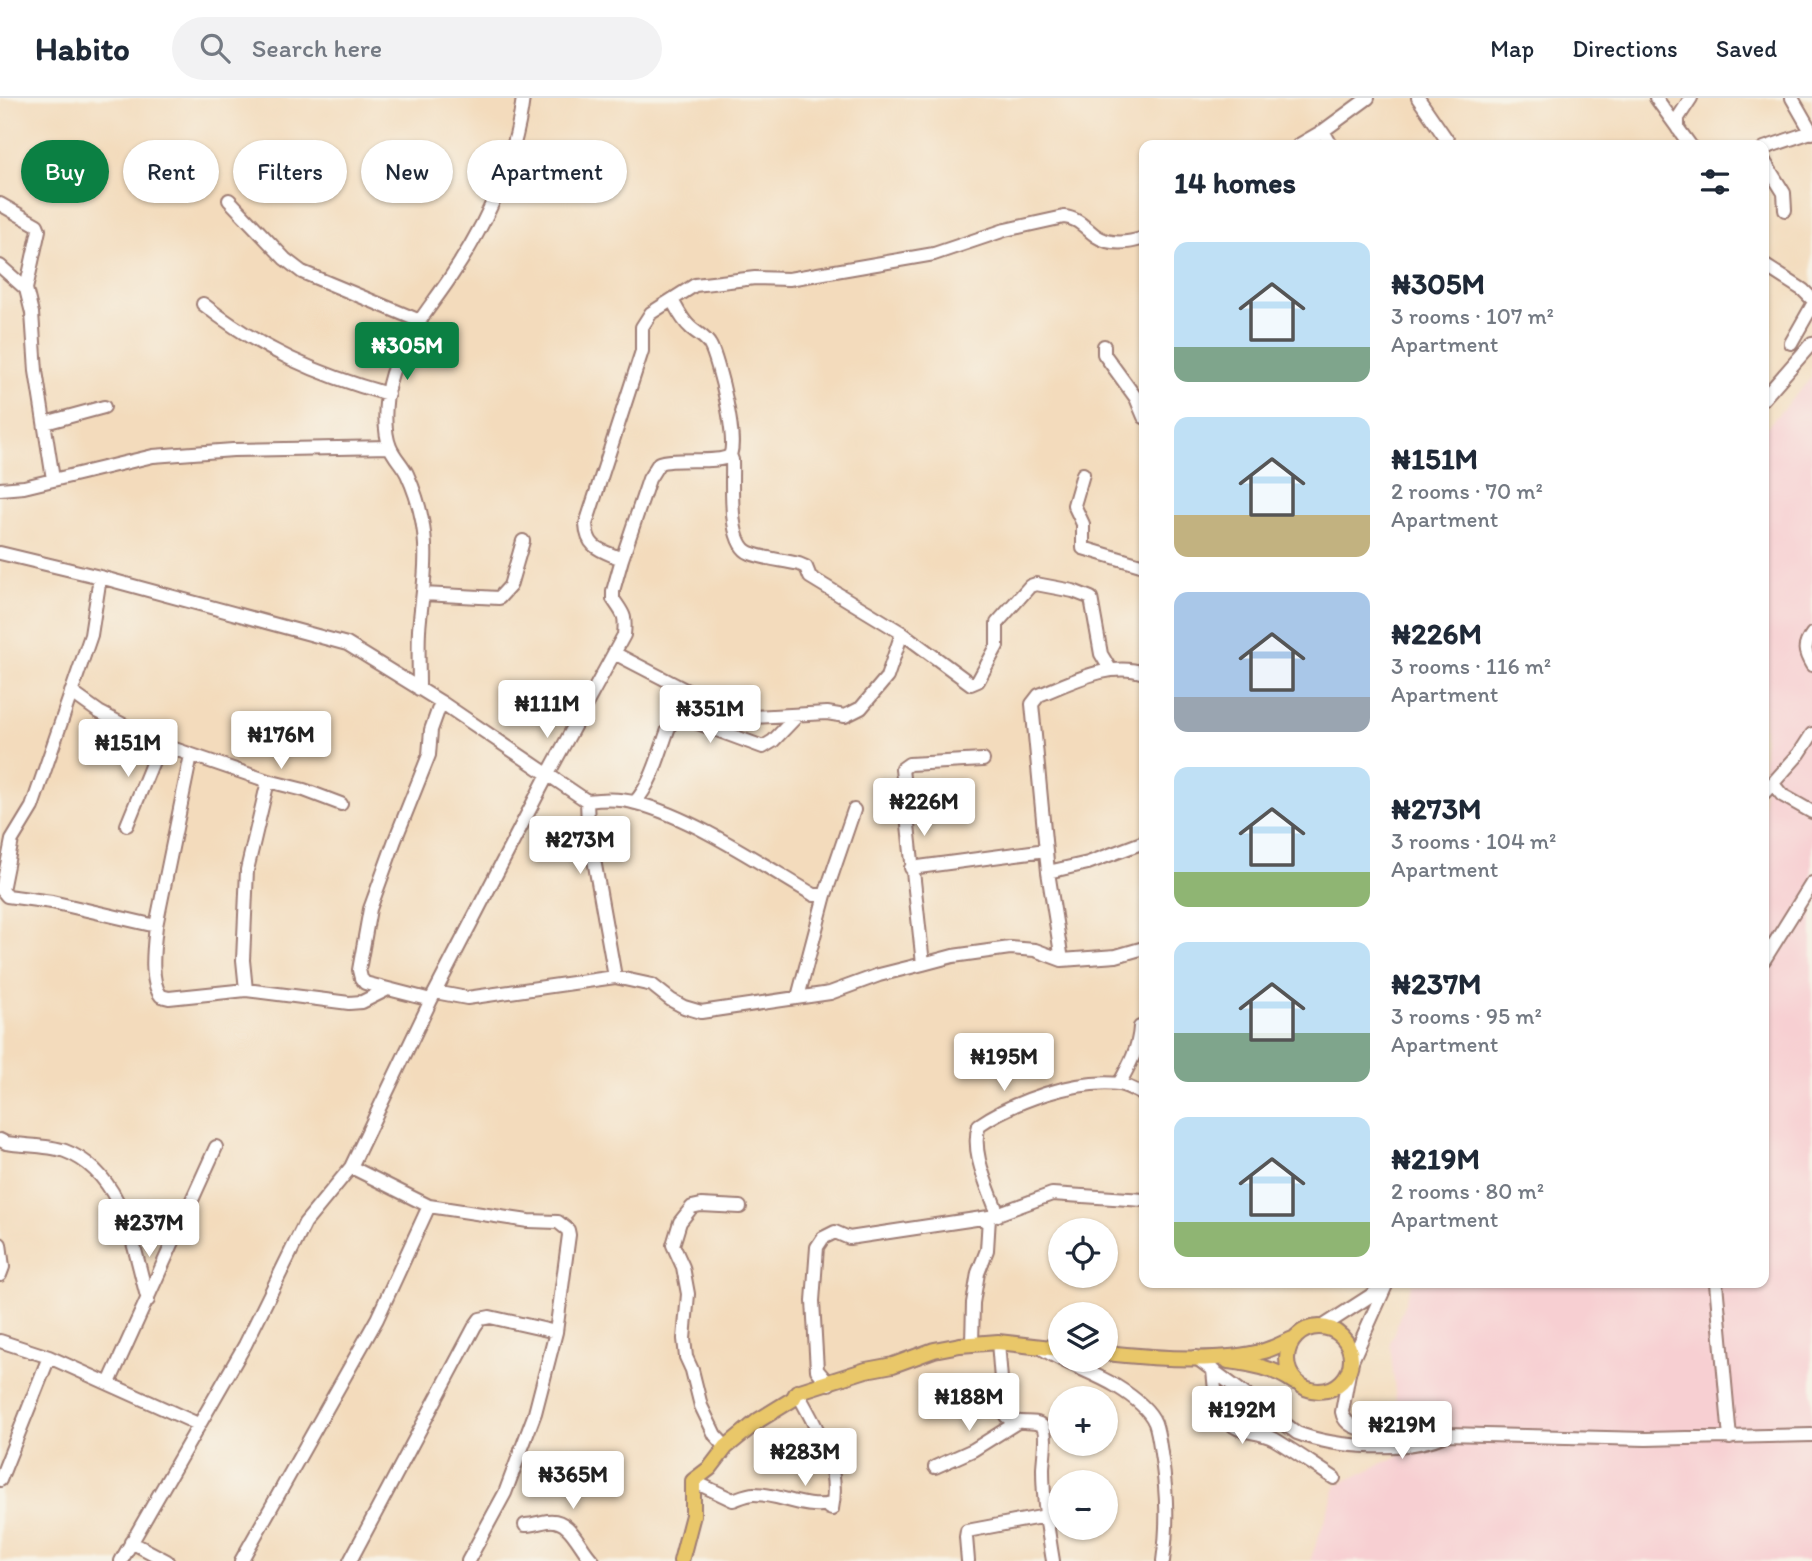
<!DOCTYPE html>
<meta charset="utf-8">
<style>
:root{--surface:#fff;--page:#f2f2f3;--text:#1f2937;--muted:#747a83;--line:#e0e1e3;--accent:#0b8043}
body{margin:0;font-family:Itim,sans-serif;background:var(--page);color:var(--text);height:100vh;display:flex;flex-direction:column;font-size:26px;white-space:nowrap}
*{box-sizing:border-box;margin:0}
p{font-size:23px;color:var(--muted)}
.icon{flex:none;width:38px;height:38px;fill:none;stroke:currentColor;stroke-width:2;stroke-linecap:round;stroke-linejoin:round}
.map{position:relative;flex:1;overflow:hidden}
.panel{position:absolute;left:1139px;top:42px;width:630px;height:1148px;display:flex;flex-direction:column;background:var(--surface);border-radius:14px;box-shadow:0 2px 5px #0004}
.panel>*{flex:none}
.guide{position:absolute;left:21px;top:42px;width:665px;height:63px;display:flex;gap:14px}
.tools{position:absolute;left:1048px;top:1120px;display:grid;gap:14px}
.tools a{display:grid;place-items:center;width:70px;height:70px;border-radius:50%;background:var(--surface);box-shadow:0 2px 5px #0004;font-size:35px}
.price{position:absolute;translate:-50% -60px;padding:0 16px;border-radius:7px;background:#fff;color:#222;font-size:23px;line-height:46px;filter:drop-shadow(0 2px 4px #0008)}
.price::after{content:'';position:absolute;left:50%;top:42px;width:21px;height:16px;margin-left:-10px;background:inherit;clip-path:polygon(0 0,100% 0,50% 100%)}
.price.selected{background:var(--accent);color:#fff}
ul{padding:0;list-style:none}
li{display:flex;align-items:center;gap:21px;height:175px;padding:0 35px}
li span{display:grid;place-items:center;flex:none;width:196px;height:140px;border-radius:14px;color:#555}
li>.icon{margin-inline-start:auto}
span .icon{width:84px;height:84px;fill:#fffc;stroke-width:1}
li b{font-size:30px}
h2{display:flex;justify-content:space-between;align-items:center;height:84px;padding:0 35px;font-size:30px}
.chip{padding:0 24px;border-radius:32px;background:var(--surface);box-shadow:0 2px 5px #0004;font-size:24px;line-height:63px}
.chip.selected{background:var(--accent);color:#fff}
header{display:flex;align-items:center;gap:42px;box-sizing:border-box;height:98px;padding:0 35px;background:var(--surface);border-bottom:2px solid var(--line)}
header strong{font-size:33px}
nav{display:flex;gap:38px;margin-inline-start:auto;font-size:24px}
.search{width:490px;height:63px;background:var(--page);display:flex;align-items:center;gap:18px;box-sizing:border-box;padding:0 24px;border-radius:38px;color:var(--muted);font-size:26px}
.map>svg:first-child{display:block}
</style>
<header>
<strong>Habito</strong>
<div class="search"><svg class="icon" aria-label="search" viewBox="0 0 24 24"><circle cx="10" cy="10" r="6"/><path d="M15 15l6 6"/></svg>Search here</div>
<nav><a>Map</a><a>Directions</a><a>Saved</a></nav>
</header>
<div class="map">
<svg width="1812" height="1463" viewBox="0 0 1812 1463">
<rect width="100%" height="100%" fill="#f7f3e8"/>
<filter id="ink" filterUnits="userSpaceOnUse"><feTurbulence type="fractalNoise" baseFrequency=".0143" numOctaves="2"/><feDisplacementMap in="SourceGraphic" scale="14" xChannelSelector="R" yChannelSelector="G"/><feConvolveMatrix kernelMatrix="1 2 1 2 8 2 1 2 1" color-interpolation-filters="sRGB"/></filter>
<filter id="wash" filterUnits="userSpaceOnUse"><feTurbulence type="fractalNoise" baseFrequency=".00686" numOctaves="4" result="noise"/><feDisplacementMap in="SourceGraphic" scale="28" xChannelSelector="R" yChannelSelector="G"/><feGaussianBlur stdDeviation="1.57" result="paint"/><feColorMatrix in="noise" values="0 0 0 0 0 0 0 0 0 0 0 0 0 0 0 0 0 1.4 0 .05"/><feComposite in="paint" operator="in"/></filter>
<g filter="url(#wash)">
<rect width="100%" height="100%" fill="#f3dbbc"/>
<!-- built -->
<path fill="#f7cfd2" d="M 1812,279 L 1812,1463 L 1310,1463 L 1337,1387 L 1400,1357 L 1399,1347 L 1393,1340 L 1399,1331 L 1390,1245 L 1412,1185 L 1764,1185 L 1764,332 Z"/>
</g>
<g filter="url(#ink)">
<g fill="none" stroke-linecap="round" stroke-linejoin="round">
<defs>
<path id="minor" d="M 1418,0 L 1449,45
M 1656,0 L 1690,47
M 1792,0 L 1812,35
M 1678,31 L 1678,20 L 1691,0
M 1323,33 L 1331,47
M 1299,47 L 1323,33 L 1368,0
M 1764,50 L 1811,34
M 1764,63 L 1784,95 L 1785,112
M 229,102 L 285,161 L 302,174 L 420,223
M 0,106 L 37,127 L 39,132 L 26,191
M 1764,167 L 1803,192 L 1812,201
M 0,168 L 26,191 L 32,215 L 36,273 L 53,381
M 203,206 C 260,251 318,277 388,296
M 1791,245 L 1812,208
M 1104,248 L 1104,256 L 1136,300 L 1144,319
M 1764,300 L 1812,245
M 45,325 L 104,309
M 730,357 L 732,362 C 733,384 727,446 750,455 C 765,461 783,462 799,466 L 806,469 L 810,479 L 902,535 L 971,586 L 978,583 L 997,548 L 997,525 L 1030,488 L 1036,486 L 1073,493 L 1091,500 L 1101,556 L 1110,571
M 1083,376 L 1074,407 L 1083,426 L 1083,450 L 1144,468
M 0,391 L 24,389 L 153,358 L 233,352 L 390,349
M 0,455 L 100,479 L 347,546 L 441,604 L 587,703 L 588,728 L 615,879
M 622,461 L 649,381 L 659,365 C 675,359 718,366 729,358 C 740,350 718,260 710,247 C 706,239 696,235 690,229 C 682,222 677,211 672,202
M 100,479 L 91,537 L 32,709 L 12,742 L 2,792 L 7,798 L 52,804 L 156,828 C 154,847 149,883 161,898 L 169,900 L 246,892 L 349,905 L 362,904 L 386,892
M 423,496 L 499,500 L 510,488 L 523,443
M 1812,536 C 1803,548 1804,554 1812,567
M 614,555 L 726,613 L 753,619 L 827,615 L 845,618 L 861,610 L 887,579 L 902,535
M 419,591 C 419,571 418,552 419,532 C 421,504 427,475 425,447 C 424,423 417,398 407,376 C 402,366 394,359 390,349 C 383,332 385,303 389,286 C 398,246 428,213 450,180 C 487,125 515,66 523,0
M 71,594 L 99,614 L 160,646 L 268,683 L 247,772 L 243,862 L 246,892
M 268,683 L 304,692 L 341,706
M 1773,686 L 1782,697 L 1812,714
M 1764,695 L 1799,656 L 1812,636
M 587,703 C 603,701 620,700 636,705 C 694,720 761,766 814,797 L 825,797 L 854,712
M 635,704 C 655,682 661,646 673,619 L 676,617 L 763,649 L 773,643 L 798,617
M 127,727 L 160,646
M 911,770 L 1046,752
M 1048,774 L 1088,765 L 1144,744
M 156,828 L 191,657
M 1062,862 L 1048,774 L 1032,606 L 1039,597 C 1073,584 1109,563 1144,575
M 1764,862 L 1812,785
M 923,866 L 902,671 L 909,666 L 983,662
M 435,894 L 467,900 L 615,879 L 652,887 L 671,902 L 684,909 L 701,914 L 830,895 L 879,877 L 923,866 L 953,858 L 1010,850 L 1035,852 L 1062,862 L 1116,858 L 1144,850
M 798,899 L 825,797
M 431,902 L 365,885 L 361,880 L 359,872 L 370,811 L 395,742 L 429,657 L 431,632 L 441,604
M 1119,986 C 1129,968 1139,950 1140,929
M 0,1042 L 6,1045 C 25,1048 48,1047 65,1053 C 124,1075 133,1149 148,1202
M 429,1108 L 528,1123 L 558,1124 L 568,1132 L 569,1137 L 556,1234 L 535,1315 L 505,1395 L 468,1463
M 998,1117 C 989,1090 970,1055 979,1027 C 1014,1003 1076,981 1119,986 C 1128,988 1136,993 1144,997
M 0,1146 L 3,1169 L 0,1177
M 1716,1185 L 1730,1340
M 1322,1229 L 1384,1189
M 0,1243 L 49,1259 L 198,1326
M 998,1244 L 1003,1306 L 1006,1318 C 1018,1329 1034,1320 1042,1328 C 1048,1334 1043,1362 1043,1371 C 1043,1402 1048,1433 1053,1463
M 972,1245 L 973,1205 L 978,1175 L 987,1152 L 989,1119
M 1040,1249 C 1064,1266 1091,1273 1116,1288 C 1129,1296 1149,1310 1155,1325 C 1159,1336 1160,1350 1162,1362 C 1167,1398 1168,1426 1163,1463
M 1195,1259 L 1297,1335 C 1336,1350 1409,1355 1447,1336
M 1351,1265 L 1387,1185
M 1213,1272 C 1215,1295 1216,1323 1242,1332 C 1253,1335 1263,1335 1274,1341 C 1294,1353 1314,1367 1334,1380
M 1349,1275 L 1342,1314 C 1348,1345 1409,1326 1432,1330 C 1437,1331 1442,1334 1447,1336 L 1646,1341 L 1812,1337
M 109,1285 L 216,1049
M 829,1286 L 817,1272 L 813,1203 L 817,1149 L 823,1140 L 835,1134 L 849,1140 L 989,1119 L 1052,1096 L 1144,1102
M 726,1349 L 715,1337 L 701,1308 L 692,1272 L 686,1259 L 684,1241 L 688,1196 L 683,1169 L 673,1147 L 680,1124 L 692,1109 L 701,1107 L 740,1109
M 935,1369 L 973,1352 L 1016,1325
M 0,1382 L 49,1259
M 693,1383 L 733,1402 C 739,1400 747,1396 754,1396 C 781,1396 804,1412 831,1406 L 829,1410 L 832,1411 C 841,1367 817,1331 797,1294
M 525,1427 C 533,1427 540,1424 548,1423 C 571,1420 579,1450 593,1463
M 131,1444 L 167,1463
M 121,1463 L 245,1247 L 305,1125 L 351,1069 L 431,902 L 547,678 L 624,537 C 626,517 624,517 613,501 L 613,493 L 622,461 C 601,452 587,451 586,426 L 642,253 L 642,229 L 651,215 L 695,187 L 755,180 L 789,181 L 934,156 L 1005,132 L 1064,119 C 1078,120 1085,130 1096,138 C 1111,148 1129,145 1144,140
M 241,1463 L 377,1221 L 429,1108 L 351,1069
M 350,1463 L 475,1228 L 480,1221 L 490,1219 L 556,1234
M 968,1463 L 966,1439 L 967,1433 L 1046,1418"/>
<path id="major" d="M1287 1261a32 32 0 1 1 64 0a32 32 0 1 1-64 0Z
M 1106,1255 C 1151,1260 1221,1265 1264,1253 C 1275,1250 1285,1244 1295,1240
M 1228,1263 C 1252,1266 1274,1270 1294,1284
M 681,1463 L 693,1417 L 693,1383 L 710,1370 L 726,1349 L 759,1322 L 793,1301 L 797,1294 L 866,1272 L 893,1267 L 934,1252 L 960,1247 L 998,1244 L 1060,1251"/>
</defs>
<!-- minor casing -->
<use href="#minor" stroke="#9e7d74" stroke-width="16"/>
<!-- major casing -->
<use href="#major" stroke="#9e7d74" stroke-width="18"/>
<!-- minor -->
<use href="#minor" stroke="#fff" stroke-width="12"/>
<!-- major -->
<use href="#major" stroke="#e9c769" stroke-width="14"/>
</g>
</g>
</svg>
<div class="tools">
<a><svg class="icon" aria-label="locate" viewBox="0 0 24 24"><circle cx="12" cy="12" r="6"/><path d="M12 2v4M12 18v4M2 12h4M18 12h4"/></svg></a>
<a><svg class="icon" aria-label="layers" viewBox="0 0 24 24"><path d="M12 4l9 5-9 5-9-5zM3 14l9 5 9-5"/></svg></a>
<a>+</a>
<a>−</a>
</div>
<b class="price selected" style="left:407px;top:284px">₦305M</b>
<b class="price" style="left:547px;top:642px">₦111M</b>
<b class="price" style="left:710px;top:647px">₦351M</b>
<b class="price" style="left:281px;top:673px">₦176M</b>
<b class="price" style="left:128px;top:681px">₦151M</b>
<b class="price" style="left:924px;top:740px">₦226M</b>
<b class="price" style="left:580px;top:778px">₦273M</b>
<b class="price" style="left:1004px;top:995px">₦195M</b>
<b class="price" style="left:149px;top:1161px">₦237M</b>
<b class="price" style="left:969px;top:1335px">₦188M</b>
<b class="price" style="left:1242px;top:1348px">₦192M</b>
<b class="price" style="left:1402px;top:1363px">₦219M</b>
<b class="price" style="left:805px;top:1390px">₦283M</b>
<b class="price" style="left:573px;top:1413px">₦365M</b>
<div class="guide">
<a class="chip selected">Buy</a>
<a class="chip">Rent</a>
<a class="chip">Filters</a>
<a class="chip">New</a>
<a class="chip">Apartment</a>
</div>
<section class="panel">
<h2>14 homes<svg class="icon" aria-label="filters" viewBox="0 0 24 24"><path d="M4 7h16M4 17h16"/><circle cx="9" cy="7" r="2"/><circle cx="15" cy="17" r="2"/></svg></h2>
<ul>
<li><span style="background:linear-gradient(#bfe0f5 75%,#7fa58c 0)"><svg class="icon" aria-label="home" viewBox="0 0 24 24"><path d="M3 11l9-7 9 7M6 9v11h12V9"/></svg></span><div><b>₦305M</b><p>3 rooms · 107 m²</p><p>Apartment</p></div></li>
<li><span style="background:linear-gradient(#bfe0f5 70%,#c2b280 0)"><svg class="icon" aria-label="home" viewBox="0 0 24 24"><path d="M3 11l9-7 9 7M6 9v11h12V9"/></svg></span><div><b>₦151M</b><p>2 rooms · 70 m²</p><p>Apartment</p></div></li>
<li><span style="background:linear-gradient(#a9c7e8 75%,#9aa5b1 0)"><svg class="icon" aria-label="home" viewBox="0 0 24 24"><path d="M3 11l9-7 9 7M6 9v11h12V9"/></svg></span><div><b>₦226M</b><p>3 rooms · 116 m²</p><p>Apartment</p></div></li>
<li><span style="background:linear-gradient(#bfe0f5 75%,#8fb573 0)"><svg class="icon" aria-label="home" viewBox="0 0 24 24"><path d="M3 11l9-7 9 7M6 9v11h12V9"/></svg></span><div><b>₦273M</b><p>3 rooms · 104 m²</p><p>Apartment</p></div></li>
<li><span style="background:linear-gradient(#bfe0f5 65%,#7fa58c 0)"><svg class="icon" aria-label="home" viewBox="0 0 24 24"><path d="M3 11l9-7 9 7M6 9v11h12V9"/></svg></span><div><b>₦237M</b><p>3 rooms · 95 m²</p><p>Apartment</p></div></li>
<li><span style="background:linear-gradient(#bfe0f5 75%,#8fb573 0)"><svg class="icon" aria-label="home" viewBox="0 0 24 24"><path d="M3 11l9-7 9 7M6 9v11h12V9"/></svg></span><div><b>₦219M</b><p>2 rooms · 80 m²</p><p>Apartment</p></div></li>
</ul>
</section>
</div>
